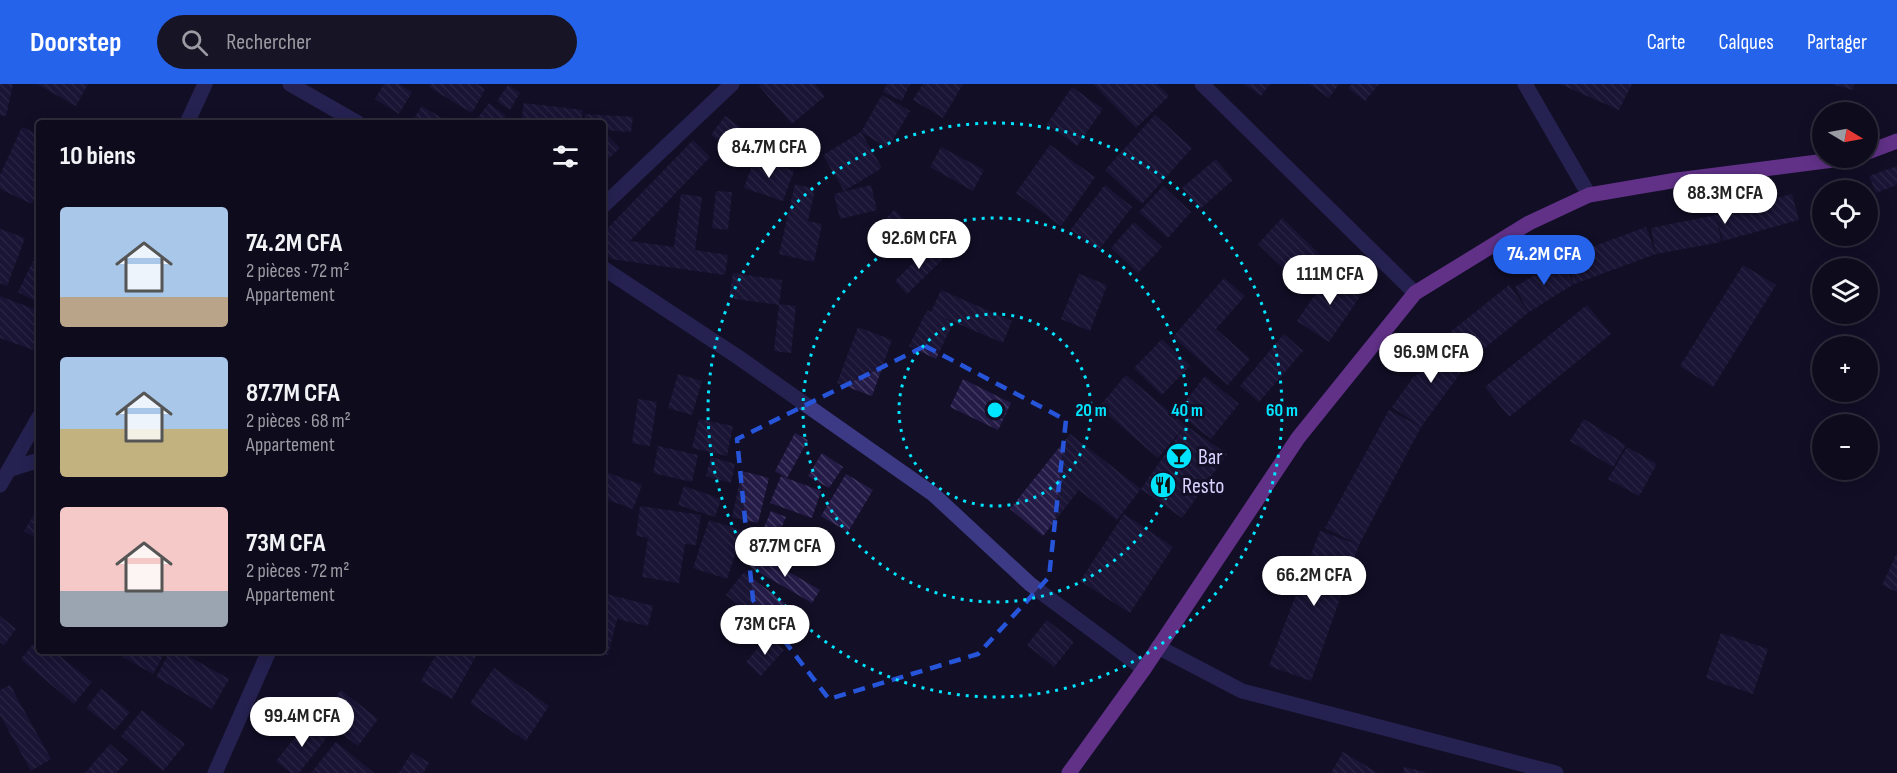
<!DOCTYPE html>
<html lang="fr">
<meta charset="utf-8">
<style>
:root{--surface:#0e0b1c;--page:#171425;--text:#f1f3f6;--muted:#9b9ba3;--line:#2e2b3b;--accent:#2563eb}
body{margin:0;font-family:"Sofia Sans Condensed",sans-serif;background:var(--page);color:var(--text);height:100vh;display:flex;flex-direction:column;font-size:22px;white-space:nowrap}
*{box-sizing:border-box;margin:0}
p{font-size:20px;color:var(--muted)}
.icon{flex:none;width:33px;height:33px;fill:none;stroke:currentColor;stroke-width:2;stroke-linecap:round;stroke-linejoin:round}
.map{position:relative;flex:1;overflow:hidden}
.sheet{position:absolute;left:36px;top:36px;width:570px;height:534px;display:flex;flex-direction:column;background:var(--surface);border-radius:6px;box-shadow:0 3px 15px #0003,0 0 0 2px var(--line)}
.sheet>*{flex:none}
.needle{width:39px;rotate:100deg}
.controls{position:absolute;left:1812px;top:18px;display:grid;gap:12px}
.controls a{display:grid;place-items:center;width:66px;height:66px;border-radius:50%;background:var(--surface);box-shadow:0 3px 15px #0003,0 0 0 2px var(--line);font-size:30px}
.price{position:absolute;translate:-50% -51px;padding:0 14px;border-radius:21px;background:#fff;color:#222;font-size:20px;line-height:39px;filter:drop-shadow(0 2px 3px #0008)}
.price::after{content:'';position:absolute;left:50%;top:36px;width:18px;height:14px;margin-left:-9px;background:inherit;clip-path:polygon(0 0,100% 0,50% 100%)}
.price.selected{background:var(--accent);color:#fff}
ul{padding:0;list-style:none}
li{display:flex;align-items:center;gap:18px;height:150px;padding:0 24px}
li span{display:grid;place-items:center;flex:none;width:168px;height:120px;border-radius:6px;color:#555}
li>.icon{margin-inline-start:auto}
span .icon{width:72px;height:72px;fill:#fffc;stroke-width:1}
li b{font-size:26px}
h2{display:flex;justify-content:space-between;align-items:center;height:72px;padding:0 24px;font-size:26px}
header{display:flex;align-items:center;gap:36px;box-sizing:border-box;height:84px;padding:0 30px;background:var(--accent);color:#fff}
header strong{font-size:28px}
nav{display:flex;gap:33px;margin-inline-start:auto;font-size:21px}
.search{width:420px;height:54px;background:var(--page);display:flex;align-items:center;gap:15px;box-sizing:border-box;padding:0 21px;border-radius:33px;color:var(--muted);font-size:22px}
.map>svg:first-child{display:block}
</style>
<header>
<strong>Doorstep</strong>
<div class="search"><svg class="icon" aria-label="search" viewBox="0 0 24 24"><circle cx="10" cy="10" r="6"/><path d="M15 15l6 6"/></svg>Rechercher</div>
<nav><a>Carte</a><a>Calques</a><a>Partager</a></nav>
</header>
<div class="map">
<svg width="1897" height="689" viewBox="0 0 1897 689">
<defs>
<pattern id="building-back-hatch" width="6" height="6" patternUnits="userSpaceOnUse" patternTransform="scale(1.5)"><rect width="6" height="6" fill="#241b47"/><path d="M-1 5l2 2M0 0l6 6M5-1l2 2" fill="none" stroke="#433b63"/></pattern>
</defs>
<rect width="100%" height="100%" fill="#130f26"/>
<!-- building -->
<path fill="url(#building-back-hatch)" d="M 0,0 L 13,0 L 6,32 L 0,31 Z
M 37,0 L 88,0 L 76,22 Z
M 384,0 L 399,0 L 412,8 L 399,30 L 375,15 Z
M 431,0 L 477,0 L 485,5 L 472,29 L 429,3 Z
M 761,0 L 815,0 L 825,12 L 792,40 L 759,2 Z
M 887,0 L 910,0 L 902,17 L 883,8 Z
M 923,0 L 963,0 L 943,34 L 913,16 Z
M 1093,0 L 1157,0 L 1169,12 L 1136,44 Z
M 1244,0 L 1270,0 L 1261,12 Z
M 1309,0 L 1339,0 L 1329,14 Z
M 1352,0 L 1379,0 L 1365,17 L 1348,4 Z
M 1560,0 L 1632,0 L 1619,26 Z
M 1832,0 L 1854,0 L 1853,6 Z
M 508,1 L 520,9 L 510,26 L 497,17 Z
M 1072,3 L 1103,25 L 1077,62 L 1047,40 Z
M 882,11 L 910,27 L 888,64 L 861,48 Z
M 489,19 L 506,32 L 501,39 L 474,39 Z
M 524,19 L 583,26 L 581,39 L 521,39 Z
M 422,22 L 450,39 L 411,39 Z
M 585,30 L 633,33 L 631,48 L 603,46 L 603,39 L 584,39 Z
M 1155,31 L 1192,64 L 1142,120 L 1105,86 Z
M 725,32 L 758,56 L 744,75 L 711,51 Z
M 22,43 L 39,51 L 39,105 L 32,120 L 0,105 L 0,91 Z
M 603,46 L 620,64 L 603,80 Z
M 861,48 L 882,84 L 844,107 L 823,71 Z
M 693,56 L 710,73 L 630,157 L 674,163 L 681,110 L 702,113 L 695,166 L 728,171 L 725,191 L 611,175 L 603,167 L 603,149 Z
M 1050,61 L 1095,93 L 1061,142 L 1016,109 Z
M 941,63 L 984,86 L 973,107 L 930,83 Z
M 755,73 L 794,87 L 783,117 L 744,104 Z
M 1216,75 L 1233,96 L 1200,125 L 1182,104 Z
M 1897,82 L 1897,101 L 1876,109 L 1869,92 Z
M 795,100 L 815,105 L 808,137 L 822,140 L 814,178 L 779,170 Z
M 871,101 L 877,126 L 840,135 L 834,110 Z
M 1105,101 L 1132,123 L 1098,167 L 1071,145 Z
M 1163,102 L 1191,128 L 1168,154 L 1139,128 Z
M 716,107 L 732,108 L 728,146 L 712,144 Z
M 1792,110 L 1799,136 L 1723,157 L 1717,134 L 1721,158 L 1656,170 L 1651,144 L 1716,131 Z
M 894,126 L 908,138 L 883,166 L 869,153 Z
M 1282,134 L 1332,182 L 1307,207 L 1258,160 Z
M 1134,138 L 1162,163 L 1138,189 L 1111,164 Z
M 1646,143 L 1656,170 L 1574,200 L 1565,173 Z
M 0,145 L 25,154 L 7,202 L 0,199 Z
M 930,162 L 943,175 L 907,210 L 895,197 Z
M 1560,176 L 1574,200 L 1529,228 L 1515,203 Z
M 33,177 L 39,180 L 39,219 L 18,208 Z
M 1743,181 L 1776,201 L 1713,303 L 1680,282 Z
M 1332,186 L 1363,208 L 1329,258 L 1297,237 Z
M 733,189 L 782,196 L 779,221 L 729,214 Z
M 1079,190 L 1107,201 L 1090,247 L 1061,235 Z
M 1224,194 L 1245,212 L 1216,245 L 1250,275 L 1228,301 L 1173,253 Z
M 1509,201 L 1529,228 L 1470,276 L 1448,250 Z
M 941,206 L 1012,237 L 1003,259 L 935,230 L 953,239 L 936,275 L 909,262 L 927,226 L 931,228 Z
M 0,212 L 39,227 L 39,268 L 0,254 Z
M 779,220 L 796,222 L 791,269 L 774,267 Z
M 1587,221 L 1611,250 L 1509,333 L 1485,303 Z
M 858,243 L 892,256 L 872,312 L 837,299 Z
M 1284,250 L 1303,267 L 1259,318 L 1240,302 Z
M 1162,255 L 1190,282 L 1162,311 L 1134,284 Z
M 1443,256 L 1470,276 L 1421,343 L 1392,323 L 1414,292 L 1421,297 L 1416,292 Z
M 678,290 L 702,297 L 692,331 L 668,324 Z
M 1126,291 L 1185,341 L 1227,370 L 1182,434 L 1141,405 L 1184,343 L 1158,374 L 1099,323 Z
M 1205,292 L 1239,320 L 1211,355 L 1177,328 Z
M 963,295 L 1011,319 L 998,346 L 950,323 Z
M 638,315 L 657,318 L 650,362 L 632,359 Z
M 1389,326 L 1421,343 L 1359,461 L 1325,444 Z
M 699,335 L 733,342 L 727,372 L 692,364 Z
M 1584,335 L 1626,361 L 1613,383 L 1570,357 Z
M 795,349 L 808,356 L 787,394 L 775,387 Z
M 1070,350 L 1141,405 L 1117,436 L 1079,406 L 1043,452 L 1010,425 Z
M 658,362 L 698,371 L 692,398 L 653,389 Z
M 1627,363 L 1657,380 L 1639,412 L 1608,395 Z
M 822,369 L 843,383 L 829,404 L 808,392 Z
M 711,373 L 735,380 L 731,399 L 706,392 Z
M 603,387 L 642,401 L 633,425 L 603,414 Z
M 742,387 L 769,394 L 758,439 L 732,433 Z
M 846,390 L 873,406 L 848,448 L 821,432 Z
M 781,392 L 821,407 L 812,434 L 770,419 Z
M 684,402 L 721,415 L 715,433 L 678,421 Z
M 640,422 L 701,431 L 696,461 L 685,460 L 679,499 L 642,493 L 648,454 L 636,452 Z
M 771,427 L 786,433 L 774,461 L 759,455 Z
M 35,429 L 39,432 L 39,456 L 24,447 Z
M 1124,430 L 1173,463 L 1130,529 L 1080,497 Z
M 709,436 L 743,447 L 727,495 L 693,484 Z
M 1320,447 L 1359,461 L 1311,597 L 1269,582 Z
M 1897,469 L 1897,508 L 1882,501 Z
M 758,470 L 820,506 L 812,519 L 750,483 Z
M 744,488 L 802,532 L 784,556 L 726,511 Z
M 603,509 L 653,522 L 648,542 L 617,535 L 608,571 L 593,568 L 603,567 Z
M 0,532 L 16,545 L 4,561 L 0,558 Z
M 1047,536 L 1074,558 L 1054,583 L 1027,561 Z
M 1721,549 L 1768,565 L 1753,610 L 1706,594 Z
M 768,552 L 784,566 L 761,592 L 746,578 Z
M 39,553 L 39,567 L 54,567 L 92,598 L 74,620 L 21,575 Z
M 126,567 L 166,567 L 153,590 L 123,573 Z
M 170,567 L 179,567 L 229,595 L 212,625 L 156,593 Z
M 438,567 L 479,567 L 452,615 L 421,597 Z
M 494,584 L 549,622 L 526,657 L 470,619 Z
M 10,601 L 51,675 L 31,687 L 0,631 L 0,606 Z
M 101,605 L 130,628 L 115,646 L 86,624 Z
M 341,606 L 378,635 L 358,662 L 320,633 Z
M 142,626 L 185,660 L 163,687 L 121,652 Z
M 309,636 L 328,652 L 299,689 L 291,689 L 276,677 Z
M 336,658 L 374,689 L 311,689 Z
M 110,660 L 128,676 L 116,689 L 85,689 Z
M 412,668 L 429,679 L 423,689 L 399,689 Z
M 1343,668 L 1378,689 L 1331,689 Z
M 1404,683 L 1425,688 L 1425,689 L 1403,689 Z"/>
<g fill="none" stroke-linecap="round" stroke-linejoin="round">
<!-- street -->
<path stroke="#3d3a85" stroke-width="15" d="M 290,0 L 358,39
M 1202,0 L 1415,209
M 1525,0 L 1589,111
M 187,39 L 205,0
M 603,122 L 732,0
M 603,184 L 738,273 L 933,410 L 1030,500 L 1144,585
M 11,385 L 39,376
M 0,401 L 39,333
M 1158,563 L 1242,607 L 1556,689
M 215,689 L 269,567"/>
<!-- primary -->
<path stroke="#c25bff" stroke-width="15" d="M 1868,68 L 1897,57
M 1069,689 L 1144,585 L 1298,354 L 1415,209 L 1529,139 L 1589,111 L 1677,96 L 1849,74"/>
</g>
<!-- marked area -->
<path d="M0 0H1897V689H0ZM 925,262 L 1066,336 L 1049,493 L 978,570 L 829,615 L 753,516 L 737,355 Z" fill="#130f26" fill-opacity=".55" fill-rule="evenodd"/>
<path fill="none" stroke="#2655da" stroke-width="4.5" stroke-dasharray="12 8" stroke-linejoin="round" d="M 925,262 L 1066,336 L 1049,493 L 978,570 L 829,615 L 753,516 L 737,355 Z"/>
<!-- distance rings -->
<g fill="none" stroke="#00e5ff" stroke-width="3" stroke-dasharray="3 6">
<circle cx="995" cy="326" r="96"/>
<circle cx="995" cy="326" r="192"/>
<circle cx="995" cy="326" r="287"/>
</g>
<!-- icons -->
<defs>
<symbol id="bar-disc" viewBox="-11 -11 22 22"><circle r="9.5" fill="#00e5ff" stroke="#130f26"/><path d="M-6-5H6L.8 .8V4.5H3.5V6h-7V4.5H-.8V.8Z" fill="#111"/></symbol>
<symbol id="restaurant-disc" viewBox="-11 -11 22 22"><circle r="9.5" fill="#00e5ff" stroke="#130f26"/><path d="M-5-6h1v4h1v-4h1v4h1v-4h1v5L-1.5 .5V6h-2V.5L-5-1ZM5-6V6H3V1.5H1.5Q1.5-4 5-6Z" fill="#111"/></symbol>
</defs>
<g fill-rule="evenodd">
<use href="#bar-disc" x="1164" y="357" width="30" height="30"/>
<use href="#restaurant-disc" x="1148" y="386" width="30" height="30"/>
</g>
<g text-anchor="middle" stroke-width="6" stroke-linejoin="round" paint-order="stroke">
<!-- poi labels -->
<g font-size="22" fill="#d9d4ff" stroke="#130f26" text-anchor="start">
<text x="1198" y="380">Bar</text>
<text x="1182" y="409">Resto</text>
</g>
</g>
<circle cx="995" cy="326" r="9" fill="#00e5ff" stroke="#130f26" stroke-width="3"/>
<g font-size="18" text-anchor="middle" font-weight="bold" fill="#00e5ff" stroke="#130f26" stroke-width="6" stroke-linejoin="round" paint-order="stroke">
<text x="1091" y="332">20 m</text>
<text x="1187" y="332">40 m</text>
<text x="1282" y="332">60 m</text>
</g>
</svg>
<div class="controls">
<a><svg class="needle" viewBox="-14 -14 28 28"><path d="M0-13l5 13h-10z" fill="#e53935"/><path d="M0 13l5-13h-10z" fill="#9b9ba3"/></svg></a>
<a><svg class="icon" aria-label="locate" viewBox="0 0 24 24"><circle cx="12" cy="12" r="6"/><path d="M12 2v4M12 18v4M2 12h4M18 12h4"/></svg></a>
<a><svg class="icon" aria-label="layers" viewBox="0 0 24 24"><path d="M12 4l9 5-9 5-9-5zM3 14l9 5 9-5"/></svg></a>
<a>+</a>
<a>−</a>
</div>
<b class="price" style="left:769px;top:95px">84.7M CFA</b>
<b class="price" style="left:1725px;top:141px">88.3M CFA</b>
<b class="price" style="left:919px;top:186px">92.6M CFA</b>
<b class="price selected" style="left:1544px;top:202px">74.2M CFA</b>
<b class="price" style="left:1330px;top:222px">111M CFA</b>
<b class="price" style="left:1431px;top:300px">96.9M CFA</b>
<b class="price" style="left:785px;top:494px">87.7M CFA</b>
<b class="price" style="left:1314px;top:523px">66.2M CFA</b>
<b class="price" style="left:765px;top:572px">73M CFA</b>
<b class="price" style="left:302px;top:664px">99.4M CFA</b>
<section class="sheet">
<h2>10 biens<svg class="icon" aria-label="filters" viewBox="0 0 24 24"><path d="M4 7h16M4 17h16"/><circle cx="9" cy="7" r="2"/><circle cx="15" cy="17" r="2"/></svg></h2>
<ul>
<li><span style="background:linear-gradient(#a9c7e8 75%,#b9a48a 0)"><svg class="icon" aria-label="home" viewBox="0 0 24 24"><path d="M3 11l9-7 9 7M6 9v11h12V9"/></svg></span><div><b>74.2M CFA</b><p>2 pièces · 72 m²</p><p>Appartement</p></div></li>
<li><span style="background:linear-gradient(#a9c7e8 60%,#c2b280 0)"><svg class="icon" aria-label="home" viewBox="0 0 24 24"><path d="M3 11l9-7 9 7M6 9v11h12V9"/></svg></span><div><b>87.7M CFA</b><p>2 pièces · 68 m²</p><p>Appartement</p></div></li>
<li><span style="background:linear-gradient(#f6c9c9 70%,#9aa5b1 0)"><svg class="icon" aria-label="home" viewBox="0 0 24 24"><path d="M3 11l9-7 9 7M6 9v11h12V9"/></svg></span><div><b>73M CFA</b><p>2 pièces · 72 m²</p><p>Appartement</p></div></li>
</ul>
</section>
</div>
